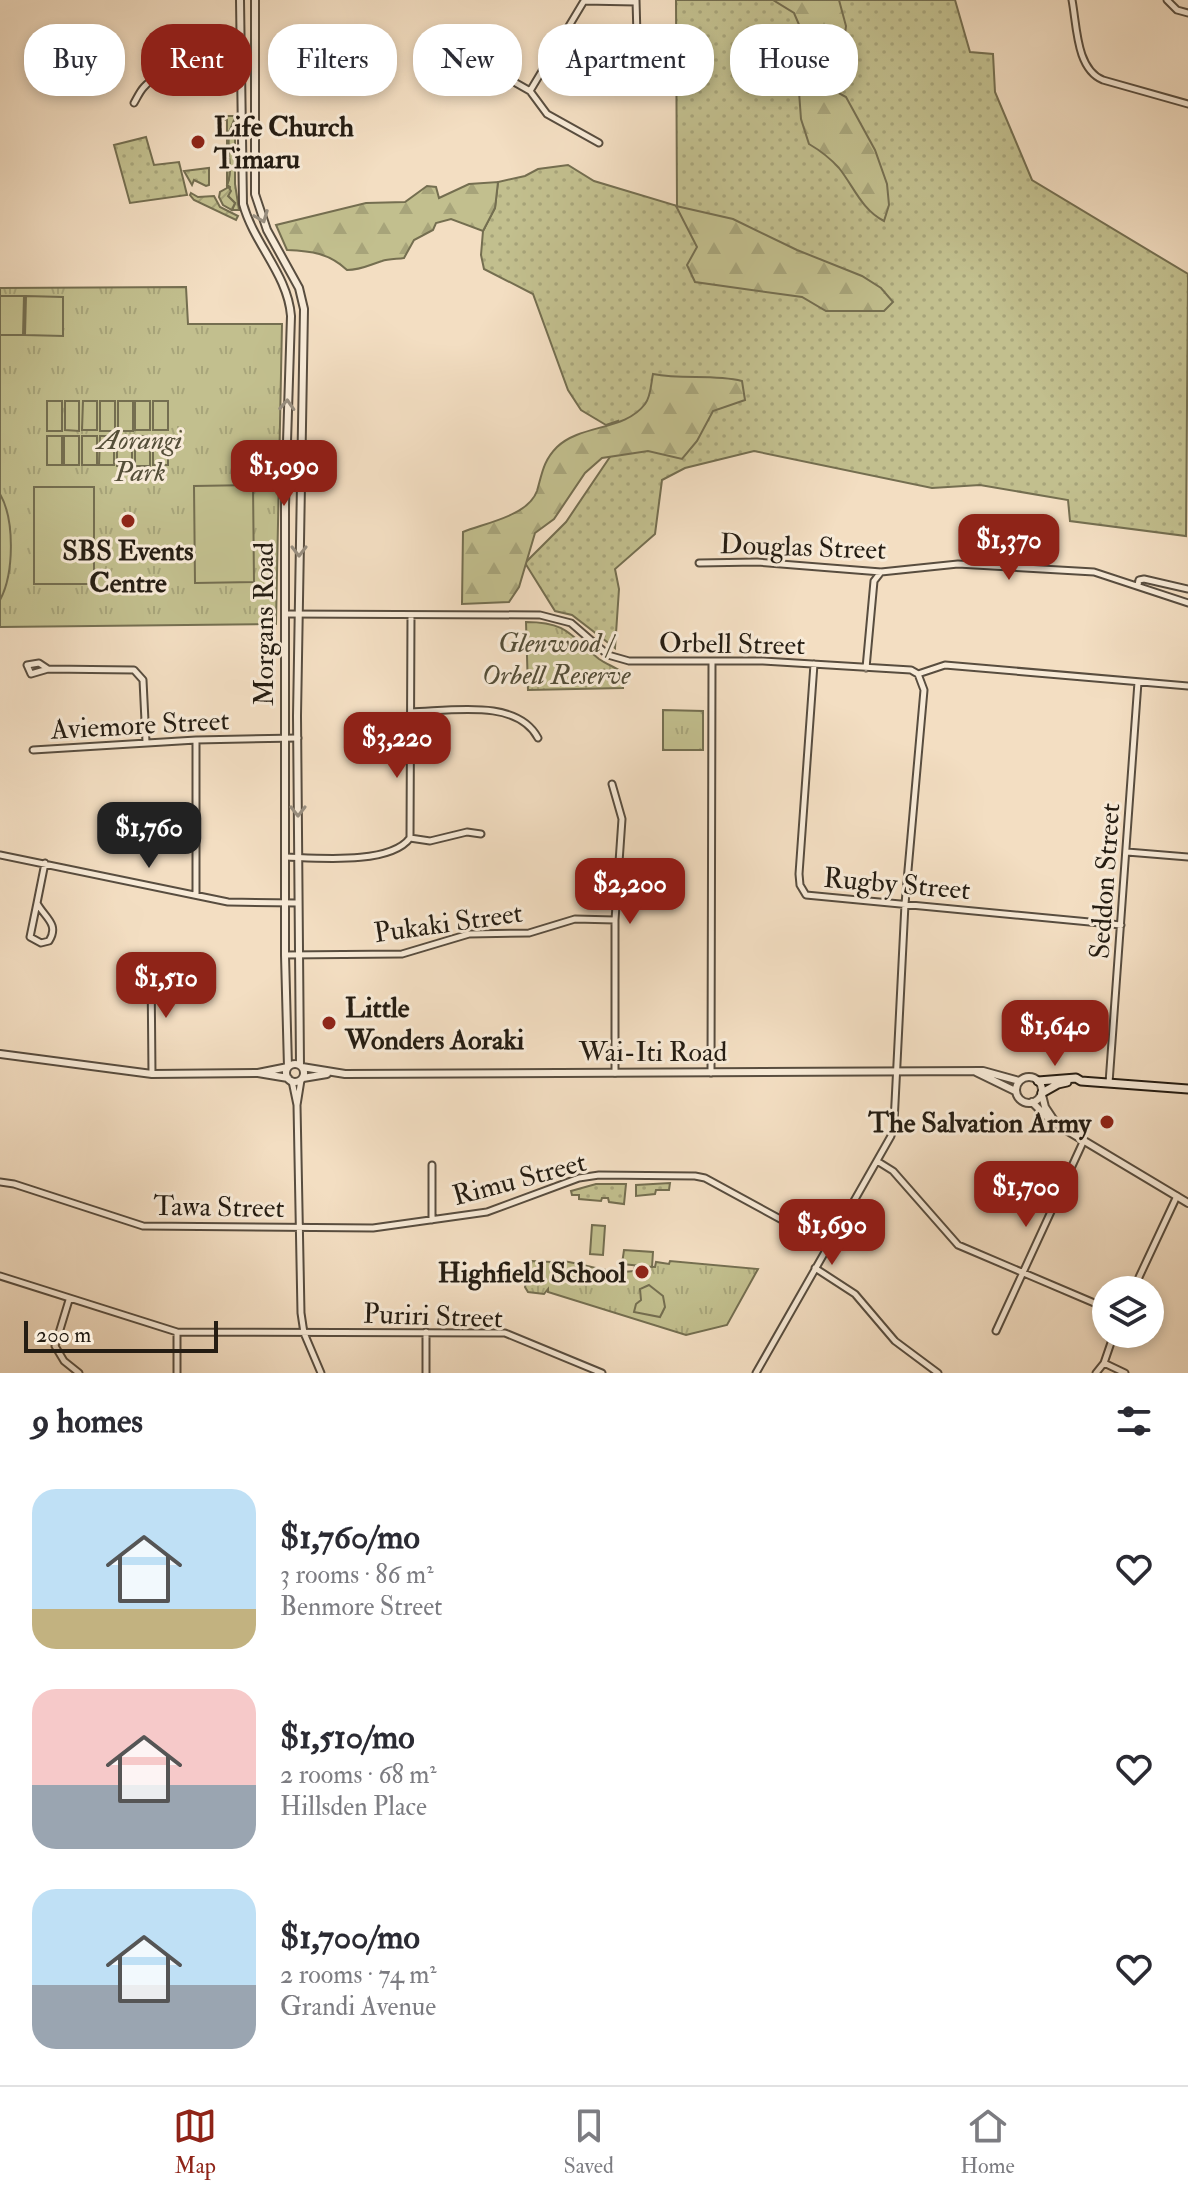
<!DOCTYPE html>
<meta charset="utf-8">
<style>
:root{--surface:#fff;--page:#f7f7f7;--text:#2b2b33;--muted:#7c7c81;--line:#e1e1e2;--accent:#8f2418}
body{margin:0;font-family:"IM FELL Double Pica",serif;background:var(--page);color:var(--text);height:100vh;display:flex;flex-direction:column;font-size:30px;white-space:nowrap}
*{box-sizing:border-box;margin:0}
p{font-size:26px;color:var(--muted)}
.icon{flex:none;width:44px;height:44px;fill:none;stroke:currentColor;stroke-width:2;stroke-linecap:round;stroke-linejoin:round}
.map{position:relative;height:1373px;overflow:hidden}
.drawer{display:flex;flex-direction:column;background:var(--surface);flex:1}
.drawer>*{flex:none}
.banner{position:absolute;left:24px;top:24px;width:1140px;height:72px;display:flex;gap:16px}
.tools{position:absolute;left:1092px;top:1276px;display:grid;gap:16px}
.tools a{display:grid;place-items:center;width:72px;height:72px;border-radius:50%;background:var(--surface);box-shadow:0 4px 12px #0003;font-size:40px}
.scale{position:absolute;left:24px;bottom:20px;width:194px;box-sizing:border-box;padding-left:8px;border:4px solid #251d13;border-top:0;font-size:22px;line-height:28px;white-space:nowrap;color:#251d13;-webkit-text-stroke:6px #f7ead7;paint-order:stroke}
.price{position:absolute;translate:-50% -68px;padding:0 18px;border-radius:16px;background:var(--accent);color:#fff;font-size:26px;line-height:52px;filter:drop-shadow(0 2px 4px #0008)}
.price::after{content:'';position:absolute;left:50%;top:48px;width:24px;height:18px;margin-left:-12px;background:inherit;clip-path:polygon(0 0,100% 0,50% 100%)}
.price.active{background:#222;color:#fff}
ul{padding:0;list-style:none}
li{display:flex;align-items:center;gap:24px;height:200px;padding:0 32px}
li span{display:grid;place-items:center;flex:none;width:224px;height:160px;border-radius:24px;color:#555}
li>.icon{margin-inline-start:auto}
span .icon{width:96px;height:96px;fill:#fffc;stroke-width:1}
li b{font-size:34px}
h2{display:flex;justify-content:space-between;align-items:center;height:96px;padding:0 32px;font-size:34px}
.pill{padding:0 28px;border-radius:32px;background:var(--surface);box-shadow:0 4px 12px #0003;font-size:28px;line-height:72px}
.pill.active{background:var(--accent);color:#fff}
.tab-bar{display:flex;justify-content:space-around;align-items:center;height:112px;border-top:2px solid var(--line);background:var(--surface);font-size:22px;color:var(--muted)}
.tab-bar a{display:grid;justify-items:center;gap:4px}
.tab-bar .active{color:var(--accent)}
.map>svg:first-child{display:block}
</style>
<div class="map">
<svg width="1188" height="1373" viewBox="0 0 1188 1373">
<defs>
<pattern id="grass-dots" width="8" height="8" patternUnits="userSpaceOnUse" patternTransform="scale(2)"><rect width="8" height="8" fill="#c2bf8e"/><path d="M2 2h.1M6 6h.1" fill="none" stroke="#a7a47a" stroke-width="1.8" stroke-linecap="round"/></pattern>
<pattern id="forest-firs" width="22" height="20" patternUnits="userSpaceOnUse" patternTransform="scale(2)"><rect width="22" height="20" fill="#c2bf8e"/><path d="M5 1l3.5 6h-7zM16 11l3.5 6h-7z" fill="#a7a47a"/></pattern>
<pattern id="park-tufts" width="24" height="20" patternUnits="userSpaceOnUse" patternTransform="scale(2)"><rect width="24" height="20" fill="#c2bf8e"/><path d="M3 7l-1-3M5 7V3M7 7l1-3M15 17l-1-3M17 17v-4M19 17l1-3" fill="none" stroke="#a7a47a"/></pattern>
<pattern id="garden-furrows" width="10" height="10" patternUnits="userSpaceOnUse" patternTransform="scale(2)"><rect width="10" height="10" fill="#c2bf8e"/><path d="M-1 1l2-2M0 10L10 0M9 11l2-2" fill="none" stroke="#a7a47a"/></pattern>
</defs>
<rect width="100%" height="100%" fill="#f3dec2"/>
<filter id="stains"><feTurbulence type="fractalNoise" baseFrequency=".0025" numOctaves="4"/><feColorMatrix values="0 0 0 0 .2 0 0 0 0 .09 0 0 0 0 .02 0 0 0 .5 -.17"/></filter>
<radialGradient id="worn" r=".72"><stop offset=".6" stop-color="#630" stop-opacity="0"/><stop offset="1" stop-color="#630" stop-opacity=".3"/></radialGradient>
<!-- grass -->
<path fill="url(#grass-dots)" stroke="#746e50" stroke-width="2" d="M 676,0 L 955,0 L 970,52 L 993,54 L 995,92 L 1032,180 L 1188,274 L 1186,536 L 1070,521 L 1068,500 L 980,485 L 932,488 L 754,451 L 685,468 L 662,480 L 655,534 L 615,569 L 619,589 L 615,648 L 572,615 L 555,611 L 525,563 L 566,522 L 618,445 L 618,421 L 606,425 L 581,410 L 568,390 L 533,294 L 484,269 L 481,255 L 483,231 L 495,208 L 498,182 L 525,176 L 538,169 L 568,165 L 594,181 L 677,206 Z
M 235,120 L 235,184 L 239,210 L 232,210 L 235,203 L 228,196 L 230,187 L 227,185 C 236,165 219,140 235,120 Z
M 146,137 L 154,165 L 179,162 L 187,195 L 130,203 L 114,145 Z
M 209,168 L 209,185 L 206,186 L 194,180 L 192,185 L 184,171 Z
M 670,1183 L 669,1190 L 656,1190 L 655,1194 L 636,1196 L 636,1185 Z
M 596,1184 L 626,1184 L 624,1204 L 609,1202 L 608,1198 L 602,1198 L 601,1201 L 579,1199 L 579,1195 L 572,1195 L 571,1191 Z"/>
<!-- forest -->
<path fill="url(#forest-firs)" stroke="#746e50" stroke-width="2" d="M 773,0 L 839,0 L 846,26 L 844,42 L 823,43 L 803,34 L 794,13 Z
M 808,76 L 846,97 L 875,150 L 887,184 L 889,205 L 884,221 C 862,210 854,187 839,168 C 830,158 821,151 809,144 L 801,119 L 798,78 Z
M 498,182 L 495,208 L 483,231 L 451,219 L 436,223 L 433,230 L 414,240 L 404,258 C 398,259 388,259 382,261 C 369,265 361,270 347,270 C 329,253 311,251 287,250 L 276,225 L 366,203 L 405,202 L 427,186 L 436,187 L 439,198 L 469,184 Z
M 676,206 L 733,219 L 797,250 L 862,276 L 881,288 L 893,302 L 884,311 L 826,311 L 802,297 L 695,282 L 687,265 L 697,247 Z
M 653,374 C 683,380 712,374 742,381 L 745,400 L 713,411 L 697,441 L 682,459 L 648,451 L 602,458 L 585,473 L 554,519 L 535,533 L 519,587 L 509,602 L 462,604 L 463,532 C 485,523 528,516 537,491 C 542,474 543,461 557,447 C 581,424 625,431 645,404 C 651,397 651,383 653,374 Z"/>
<!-- park -->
<path fill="url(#park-tufts)" stroke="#746e50" stroke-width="2" d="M 186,287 L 188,324 L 282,324 L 276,624 L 0,627 L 0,288 Z
M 526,622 C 567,622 570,635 599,659 C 606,664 615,667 622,672 L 623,688 L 528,690 Z
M 663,710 L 703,711 L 703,750 L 663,750 Z
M 555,1260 C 583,1262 607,1275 634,1271 L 635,1266 L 655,1267 L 656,1262 L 669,1264 L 670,1261 L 758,1269 L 727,1325 L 686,1335 L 548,1292 L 548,1289 L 544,1294 L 528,1292 L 525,1287 L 532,1261 L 552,1262 Z"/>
<!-- garden -->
<path fill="url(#garden-furrows)" stroke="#746e50" stroke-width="2" d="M 226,116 L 235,116 C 234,123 230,127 229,134 C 227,150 233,172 227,185 L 231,191 L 228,196 L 235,203 L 232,210 L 223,205 L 219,197 L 220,192 L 227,188 L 227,120 L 223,119 Z
M 191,193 L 198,197 L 214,196 L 220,207 L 238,216 L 236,220 L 194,200 L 190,195 Z"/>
<!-- pitch -->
<path fill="#c2bf8e" stroke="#746e50" stroke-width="2" d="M 0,296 L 24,296 L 23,335 L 0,335 Z
M 26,296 L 63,297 L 63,336 L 25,335 Z
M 47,401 L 62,401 L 62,431 L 47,431 Z
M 65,401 L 79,401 L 79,431 L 65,430 Z
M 83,401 L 97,401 L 97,430 L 82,430 Z
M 100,401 L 115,401 L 115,431 L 100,431 Z
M 118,401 L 133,401 L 133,431 L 118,431 Z
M 135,401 L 150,401 L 150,430 L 135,430 Z
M 153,401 L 168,401 L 168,430 L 153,430 Z
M 47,436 L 62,436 L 62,465 L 47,465 Z
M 64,436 L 79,436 L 79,465 L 64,465 Z
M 82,436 L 97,436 L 97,465 L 82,465 Z
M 100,436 L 114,436 L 114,465 L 99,465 Z
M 117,436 L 132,436 L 132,466 L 117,466 Z
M 135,436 L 150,436 L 150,466 L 135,466 Z
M 153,436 L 168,436 L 168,465 L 153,465 Z
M 253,485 L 254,582 L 195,583 L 194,486 Z
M 34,487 L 94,487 L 94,584 L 34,584 Z
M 0,494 C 15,520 14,574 0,600 Z
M 592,1225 L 605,1226 L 603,1255 L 590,1254 Z
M 624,1250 L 653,1252 L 652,1267 L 622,1264 Z
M 649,1285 L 663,1296 L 665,1307 L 660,1317 L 634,1312 L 636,1304 L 641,1300 L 640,1289 Z"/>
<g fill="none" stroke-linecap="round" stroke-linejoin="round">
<defs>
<path id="minor" d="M 636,0 L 638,72
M 1072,0 C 1077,26 1076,69 1103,80 L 1188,104
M 1167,0 L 1177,10 L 1188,13
M 584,1 L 636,2
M 486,66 L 530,91 L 584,1
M 530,91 L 547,114 L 599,143
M 134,103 C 137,98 140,91 144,87 C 166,62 212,69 241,69
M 699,563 L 757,562 L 881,572 L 958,564 L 1094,572 L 1188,603
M 1138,585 L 1139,580 L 1144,579 L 1188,589
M 285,614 L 540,615 L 571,623 L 608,655 L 629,661 L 763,661 L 911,670 L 918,674 L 945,665 L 1188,686
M 814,664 L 799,874 L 800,885 L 806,895 L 1121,925
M 866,668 L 874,581 L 881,572
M 48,669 L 39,663 L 27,665 L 31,674 L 48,669 L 134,670 L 143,680 L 146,742
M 411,712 C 450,711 517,698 538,738
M 196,740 L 196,895
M 33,750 L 196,740 L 298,738
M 612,784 L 622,819 L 615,920 L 615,1073
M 410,838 L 430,841 L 467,832 L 481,834
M 1127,852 L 1188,857
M 0,855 L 228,902 L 297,903
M 286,857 C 317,858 390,865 410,838 L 411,615
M 37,903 L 30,937 L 41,943 L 49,941 C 60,924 44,917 37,903 L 45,863
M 285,955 L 402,954 L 469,934 L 529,933 L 575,919 L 615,920
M 151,967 L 152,1074
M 711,1073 L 712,662
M 292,1081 L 297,1105 L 301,1080
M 1109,1083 L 1138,682
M 297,1105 L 301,1313 L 304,1333 L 321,1373
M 877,1161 L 893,1171 L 958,1245 L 1106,1308
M 432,1165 L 432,1220
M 0,1182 L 14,1184 L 143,1226 L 373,1228 L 487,1212 L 579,1178 L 599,1175 L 695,1176 L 705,1178 L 828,1245
M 815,1268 L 855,1294 L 895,1341 L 938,1373
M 0,1276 L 177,1332 L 505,1333 L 602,1373
M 1133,1290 L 1177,1196
M 69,1300 L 55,1346 L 64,1361 L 79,1373
M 996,1331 L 1084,1140
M 177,1332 L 177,1373
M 1104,1363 L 1125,1373
M 426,1373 L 426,1332
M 756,1373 L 891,1136 L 894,1123 L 905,904 L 924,690 L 918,674
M 1096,1373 L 1104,1363 L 1114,1334"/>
<path id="tertiary" d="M 240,0 L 243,204 C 254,244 288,275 291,316 L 285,505 L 285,955 L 288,1067 L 258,1073
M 255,0 L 255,194 L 267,230 L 299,288 L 304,309 L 297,716 L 300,1065
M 0,1054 L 152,1074 L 258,1073 L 288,1078
M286 1073a9 9 0 1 1 18 0a9 9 0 1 1-18 0Z
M 302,1067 L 345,1074 L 983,1071 L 1019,1081
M 976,1072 L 1015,1091
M1016 1090a13 13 0 1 1 26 0a13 13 0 1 1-26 0Z
M 303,1078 L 327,1074
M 1042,1095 L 1045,1107 L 1055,1122
M 1032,1102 L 1051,1121 L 1188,1203"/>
<path id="secondary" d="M 1038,1081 L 1076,1078 L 1081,1081 L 1188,1089
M 1042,1093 L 1058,1084 L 1067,1082"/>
</defs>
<!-- minor casing -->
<use href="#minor" stroke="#584d3f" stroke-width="9"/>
<!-- tertiary casing -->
<use href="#tertiary" stroke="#584d3f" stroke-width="10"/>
<!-- secondary casing -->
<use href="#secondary" stroke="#251d13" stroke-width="11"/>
<!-- minor -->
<use href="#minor" stroke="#f7ead7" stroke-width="5"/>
<!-- tertiary -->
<use href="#tertiary" stroke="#f7ead7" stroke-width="6"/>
<!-- secondary -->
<use href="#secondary" stroke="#f7ead7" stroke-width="7"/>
</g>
<!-- one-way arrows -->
<defs><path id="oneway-chevron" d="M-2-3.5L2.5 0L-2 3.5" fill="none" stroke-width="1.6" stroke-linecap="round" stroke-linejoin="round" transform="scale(2)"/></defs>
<g stroke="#988e7f">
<use href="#oneway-chevron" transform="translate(262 217) rotate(69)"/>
<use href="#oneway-chevron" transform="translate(287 405) rotate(-87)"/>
<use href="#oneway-chevron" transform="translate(299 551) rotate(90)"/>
<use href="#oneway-chevron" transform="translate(298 811) rotate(90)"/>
</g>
<!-- markers -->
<g fill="#8f2418" stroke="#f7ead7" stroke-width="3">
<circle cx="198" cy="142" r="8"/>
<circle cx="128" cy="521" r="8"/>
<circle cx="329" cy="1023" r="8"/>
<circle cx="1107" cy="1122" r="8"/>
<circle cx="642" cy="1272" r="8"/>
</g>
<g text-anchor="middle" stroke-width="6" stroke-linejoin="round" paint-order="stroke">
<!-- poi labels -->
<g font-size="28" font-weight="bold" fill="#251d13" stroke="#f7ead7" text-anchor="start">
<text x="214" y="136">Life Church<tspan x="214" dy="32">Timaru</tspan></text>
<text x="128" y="560" text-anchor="middle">SBS Events<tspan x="128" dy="32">Centre</tspan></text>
<text x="345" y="1017">Little<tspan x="345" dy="32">Wonders Aoraki</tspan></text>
<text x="1091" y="1132" text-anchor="end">The Salvation Army</text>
<text x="626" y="1282" text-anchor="end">Highfield School</text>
</g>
<!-- park labels -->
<g font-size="28" font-style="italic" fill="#544e38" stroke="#f7ead7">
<text x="140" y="449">Aorangi<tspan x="140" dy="32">Park</tspan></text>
<text x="556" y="652">Glenwood /<tspan x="556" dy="32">Orbell Reserve</tspan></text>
</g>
<!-- street labels -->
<g font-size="28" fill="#251d13" stroke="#f7ead7">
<text transform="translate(803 546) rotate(2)" y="10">Douglas Street</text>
<text transform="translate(263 624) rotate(-90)" y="10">Morgans Road</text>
<text transform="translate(732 643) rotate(1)" y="10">Orbell Street</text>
<text transform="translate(140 724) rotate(-3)" y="10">Aviemore Street</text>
<text transform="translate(1104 881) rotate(-86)" y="10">Seddon Street</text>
<text transform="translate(897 883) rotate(5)" y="10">Rugby Street</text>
<text transform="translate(448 922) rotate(-8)" y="10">Pukaki Street</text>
<text x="653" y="1061">Wai-Iti Road</text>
<text transform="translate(519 1178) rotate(-15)" y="10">Rimu Street</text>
<text transform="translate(219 1206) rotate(1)" y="10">Tawa Street</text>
<text transform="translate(433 1315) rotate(2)" y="10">Puriri Street</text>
</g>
</g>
<rect width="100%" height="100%" filter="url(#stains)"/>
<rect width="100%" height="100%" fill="url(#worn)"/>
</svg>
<div class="tools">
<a><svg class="icon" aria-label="layers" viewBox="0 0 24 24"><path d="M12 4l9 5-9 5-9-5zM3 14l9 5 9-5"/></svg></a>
</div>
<div class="scale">200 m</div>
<b class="price" style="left:284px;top:508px">$1,090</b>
<b class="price" style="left:1009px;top:582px">$1,370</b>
<b class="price" style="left:397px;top:780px">$3,220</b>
<b class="price active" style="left:149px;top:870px">$1,760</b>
<b class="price" style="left:630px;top:926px">$2,200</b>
<b class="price" style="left:166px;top:1020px">$1,510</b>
<b class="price" style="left:1055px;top:1068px">$1,640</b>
<b class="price" style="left:1026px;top:1229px">$1,700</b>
<b class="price" style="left:832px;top:1267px">$1,690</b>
<div class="banner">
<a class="pill">Buy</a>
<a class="pill active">Rent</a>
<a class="pill">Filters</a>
<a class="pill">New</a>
<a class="pill">Apartment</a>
<a class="pill">House</a>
</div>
</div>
<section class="drawer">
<h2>9 homes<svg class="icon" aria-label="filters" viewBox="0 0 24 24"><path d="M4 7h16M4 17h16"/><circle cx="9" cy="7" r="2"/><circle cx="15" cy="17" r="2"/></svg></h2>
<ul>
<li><span style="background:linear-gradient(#bfe0f5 75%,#c2b280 0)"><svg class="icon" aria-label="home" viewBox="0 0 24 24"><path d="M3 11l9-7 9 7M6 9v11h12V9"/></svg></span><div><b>$1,760/mo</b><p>3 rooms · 86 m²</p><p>Benmore Street</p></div><svg class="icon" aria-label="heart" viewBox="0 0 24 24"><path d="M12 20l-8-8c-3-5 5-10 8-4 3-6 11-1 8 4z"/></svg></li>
<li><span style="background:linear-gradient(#f6c9c9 60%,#9aa5b1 0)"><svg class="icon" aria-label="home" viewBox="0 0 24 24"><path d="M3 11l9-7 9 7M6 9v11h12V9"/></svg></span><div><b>$1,510/mo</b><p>2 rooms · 68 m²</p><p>Hillsden Place</p></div><svg class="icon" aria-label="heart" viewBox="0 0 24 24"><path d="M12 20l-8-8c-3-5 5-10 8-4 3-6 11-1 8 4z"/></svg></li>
<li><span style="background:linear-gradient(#bfe0f5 60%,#9aa5b1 0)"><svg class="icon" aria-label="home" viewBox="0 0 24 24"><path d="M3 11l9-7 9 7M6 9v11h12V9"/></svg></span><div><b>$1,700/mo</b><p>2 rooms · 74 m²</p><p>Grandi Avenue</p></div><svg class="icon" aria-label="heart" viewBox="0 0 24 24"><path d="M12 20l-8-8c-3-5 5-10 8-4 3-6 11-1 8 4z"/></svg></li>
</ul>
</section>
<nav class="tab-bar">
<a class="active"><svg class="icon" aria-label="map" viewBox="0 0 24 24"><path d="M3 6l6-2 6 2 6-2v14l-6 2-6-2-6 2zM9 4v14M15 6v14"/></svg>Map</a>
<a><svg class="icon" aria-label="saved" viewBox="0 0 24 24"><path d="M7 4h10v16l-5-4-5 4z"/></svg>Saved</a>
<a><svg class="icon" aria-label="home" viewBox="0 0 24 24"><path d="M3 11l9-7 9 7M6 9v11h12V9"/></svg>Home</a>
</nav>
